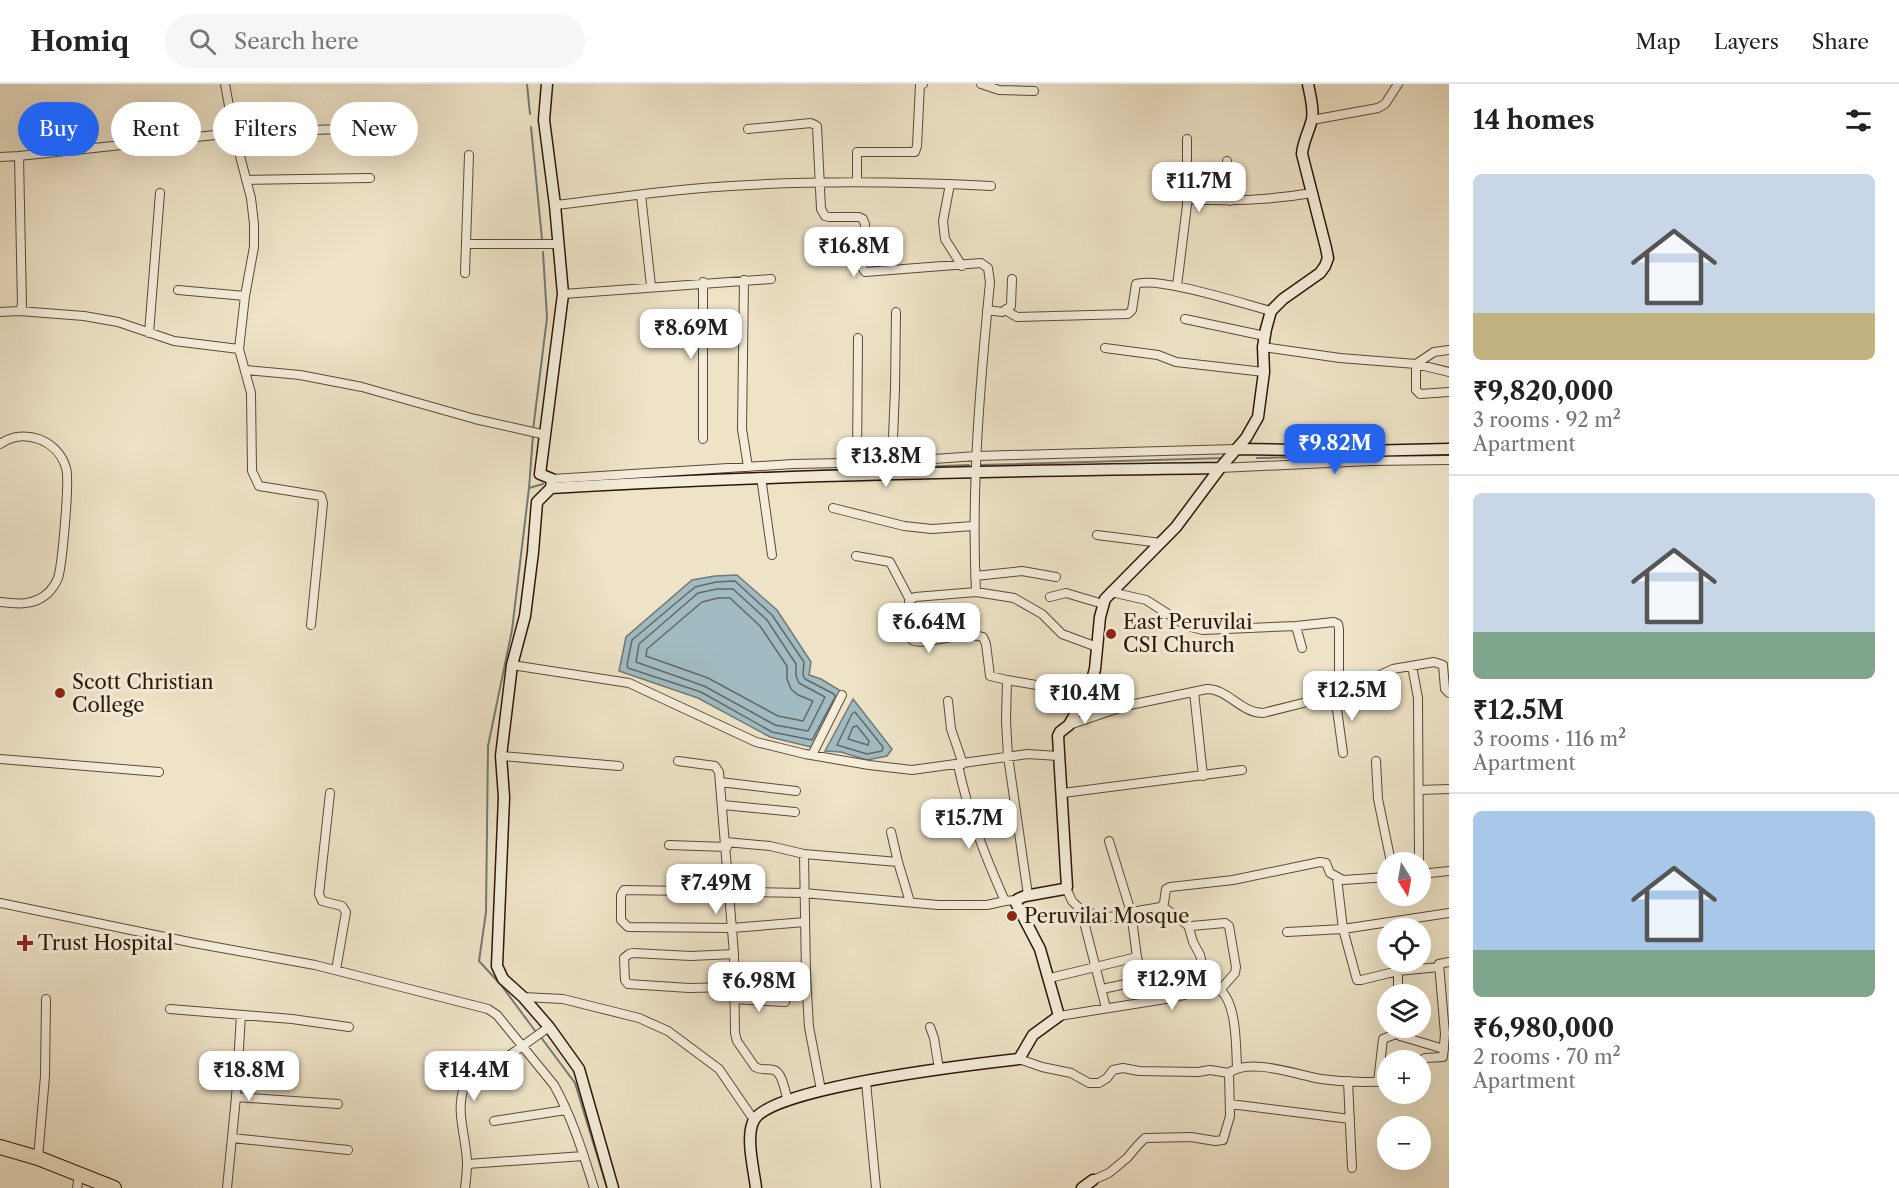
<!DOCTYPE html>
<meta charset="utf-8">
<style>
:root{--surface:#fff;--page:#f6f6f6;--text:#222;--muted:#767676;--line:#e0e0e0;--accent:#2563eb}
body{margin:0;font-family:"Libre Caslon Text",serif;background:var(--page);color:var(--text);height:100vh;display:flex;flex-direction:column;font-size:22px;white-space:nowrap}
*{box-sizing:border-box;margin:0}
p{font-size:20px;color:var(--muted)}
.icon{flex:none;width:33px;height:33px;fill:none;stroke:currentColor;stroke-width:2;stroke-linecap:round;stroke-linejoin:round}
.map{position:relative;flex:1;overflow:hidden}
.side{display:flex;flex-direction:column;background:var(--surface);width:450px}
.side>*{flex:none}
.top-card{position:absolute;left:18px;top:18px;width:570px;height:54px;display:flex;gap:12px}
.needle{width:39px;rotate:169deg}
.controls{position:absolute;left:1377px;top:768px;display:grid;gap:12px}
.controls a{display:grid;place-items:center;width:54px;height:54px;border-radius:50%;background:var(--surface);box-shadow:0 6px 24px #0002;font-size:30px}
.price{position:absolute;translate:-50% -51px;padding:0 14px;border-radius:12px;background:#fff;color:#222;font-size:20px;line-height:39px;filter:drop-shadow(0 2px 3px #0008)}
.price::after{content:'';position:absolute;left:50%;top:36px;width:18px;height:14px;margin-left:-9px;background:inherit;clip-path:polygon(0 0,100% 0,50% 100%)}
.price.active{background:var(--accent);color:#fff}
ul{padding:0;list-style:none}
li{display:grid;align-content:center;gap:12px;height:318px;padding:0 24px}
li+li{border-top:2px solid var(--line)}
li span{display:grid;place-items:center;height:186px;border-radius:9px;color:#555}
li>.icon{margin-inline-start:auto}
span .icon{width:108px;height:108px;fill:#fffc;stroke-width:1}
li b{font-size:26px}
h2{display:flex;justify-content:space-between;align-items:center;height:72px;padding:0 24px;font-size:26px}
.pill{padding:0 21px;border-radius:27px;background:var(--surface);box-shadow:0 6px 24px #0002;font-size:21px;line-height:54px}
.pill.active{background:var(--accent);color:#fff}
header{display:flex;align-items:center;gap:36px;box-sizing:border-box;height:84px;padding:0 30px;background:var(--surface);border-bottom:2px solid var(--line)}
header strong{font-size:28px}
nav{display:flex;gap:33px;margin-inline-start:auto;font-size:21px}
.search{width:420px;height:54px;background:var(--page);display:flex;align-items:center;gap:15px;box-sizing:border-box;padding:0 21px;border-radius:33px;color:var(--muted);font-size:22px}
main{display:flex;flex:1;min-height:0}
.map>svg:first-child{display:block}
</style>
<header>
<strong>Homiq</strong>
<div class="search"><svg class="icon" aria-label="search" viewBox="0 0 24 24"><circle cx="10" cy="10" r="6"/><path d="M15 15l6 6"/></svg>Search here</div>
<nav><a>Map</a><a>Layers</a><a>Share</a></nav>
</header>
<main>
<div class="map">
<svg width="1449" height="1104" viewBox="0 0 1449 1104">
<rect width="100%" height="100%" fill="#eee3c7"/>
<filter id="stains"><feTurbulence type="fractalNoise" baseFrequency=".00333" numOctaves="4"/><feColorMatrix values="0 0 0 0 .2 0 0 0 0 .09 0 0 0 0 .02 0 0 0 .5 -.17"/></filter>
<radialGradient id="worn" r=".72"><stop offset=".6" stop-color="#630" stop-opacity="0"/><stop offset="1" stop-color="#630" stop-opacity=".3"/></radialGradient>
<!-- water -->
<path fill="#a0bbc1" stroke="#727976" stroke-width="1.5" d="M 737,491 L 777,526 L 811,578 L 809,591 L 821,595 L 844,609 L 815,664 L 770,653 L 698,614 L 619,587 L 626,553 L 692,496 L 715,492 Z
M 853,615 L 892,665 L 887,672 L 867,676 L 841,668 L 825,667 Z"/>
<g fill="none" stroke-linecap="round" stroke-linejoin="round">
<!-- shore -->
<path stroke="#666863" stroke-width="1.5" d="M 717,505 L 733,505 L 767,536 L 796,580 L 796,592 L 799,599 L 825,613 L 808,647 L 775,641 L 704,602 L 636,578 L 639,560 L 698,509 Z
M 718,514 L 730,514 L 760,542 L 787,582 L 787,595 L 791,605 L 798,611 L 813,617 L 803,637 L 778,632 L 708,594 L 646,572 L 647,565 L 702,518 Z
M 834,615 L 812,656 L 772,648 L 701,608 L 628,584 L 627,581 L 632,556 L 695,503 L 716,498 L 735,497 L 772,531 L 804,578 L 803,591 L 805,595 L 834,610 L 835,613
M 855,628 L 883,663 L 882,667 L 867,670 L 837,661 L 852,630 Z
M 857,642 L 869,657 L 868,661 L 848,655 L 853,643 Z"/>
<!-- stream -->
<path stroke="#727976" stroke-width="2" d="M 527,0 L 530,30
M 531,43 L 542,155
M 533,346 L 547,234 L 543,168
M 533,351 L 529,404 L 512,546 L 488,662 L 486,828 L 479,877 L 501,901 L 536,948
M 1257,374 L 1347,372
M 981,381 L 1224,374
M 738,390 L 969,381
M 529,404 L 543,400
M 540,952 L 575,999 L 607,1104"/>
<defs>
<path id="street" d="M 225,0 L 234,49 L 251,114 L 254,140 L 254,163 L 245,212 L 239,265 L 251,309 L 252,387 L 259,402 L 321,412 L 323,419 L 311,541
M 981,0 L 999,6 L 1034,7
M 1312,36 L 1378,24 L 1385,20 L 1398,0
M 748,45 L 811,39 L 817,42 L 821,125 L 825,132 L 829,133 L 859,133 L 863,135 L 865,140 L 862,183 L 865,188 L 981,179 L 988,184 L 990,198 C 980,301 971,404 976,508
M 0,73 L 19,72
M 1227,77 L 1230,117
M 246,96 L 370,94
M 857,98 L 857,68 L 915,68 L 917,62 L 920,0 L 923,0
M 950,100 L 943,137 L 945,155 L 962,182
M 641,111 L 651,202
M 1187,115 C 1229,118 1270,116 1312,109
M 555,121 C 600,116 646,109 691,105 C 790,96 891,97 991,102
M 466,160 L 559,160
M 465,189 L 469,71
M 744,196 L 742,345 L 748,383
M 703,198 L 703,355
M 1177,202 L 1187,121 L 1187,55
M 178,206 L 245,212
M 563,210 L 771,195
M 987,226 L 1002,228 L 1011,222 L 1012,195
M 1005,226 L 1017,233 L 1128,230 L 1132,226 L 1136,200 C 1158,192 1244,220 1271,227
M 19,227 L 84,232 L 118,238 L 174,257 L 239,265
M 0,228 L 19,227 L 22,222 L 19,72 L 234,49 L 340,45
M 1185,235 L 1265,252
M 149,249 L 160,109
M 1263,263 L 1340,274 L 1416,280 L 1434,268 L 1449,266
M 1105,264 L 1158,271 L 1176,278 L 1264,288
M 246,286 L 300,291 L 362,303 L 475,335 L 546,351
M 1449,288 L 1416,280 L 1416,306 L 1420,310 L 1449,308
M 0,360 C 24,343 58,356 66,384 C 70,396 62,482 58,494 C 56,499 52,505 48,509 C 34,522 17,520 0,518
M 892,378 L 895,305 L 896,228
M 857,379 L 858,254
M 1220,384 L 1370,377 L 1449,376
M 761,393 L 772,471
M 552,395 L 793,380 L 892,378 L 976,372 L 1237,365
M 833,424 L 904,442 L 932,445 L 973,442
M 1097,451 L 1161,459
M 856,472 L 890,478 L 910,516
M 975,492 L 1022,487 L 1056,493
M 1111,508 L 1146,516 L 1187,542 L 1203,546 L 1296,542 L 1334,538 L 1338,540 L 1339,545 L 1339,610
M 1050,513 L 1066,509 L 1103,520
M 1296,542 L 1302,564
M 512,581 L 629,599 L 756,658 L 805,670 L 869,681 L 912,686 L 1028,670 L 1058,672
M 1412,582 L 1418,614 L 1419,778
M 1007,596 L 1048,603 L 1083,616
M 1194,608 L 1203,692
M 1335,611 L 1343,669
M 948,617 L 951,645 L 963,680
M 1069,641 L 1125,622 L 1207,605 C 1228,605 1241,629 1263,629 L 1339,610 L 1393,585 L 1434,578 L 1443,581 L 1445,605 L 1449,609
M 812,671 L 842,611
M 501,672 L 619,682
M 0,675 L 159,688
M 678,677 L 715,682 L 719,688 L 734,870 L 735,949 L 737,957 L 755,983 C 762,987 767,984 774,986 C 783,989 785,1009 788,1017
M 1376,677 L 1378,715 L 1391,778
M 958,681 C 968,729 985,772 1005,817 L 1016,816
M 720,698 L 796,707
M 1419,706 L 1449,705
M 330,709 L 319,810 L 322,817 L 342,822 L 346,828 L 336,886
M 1063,709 L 1242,686
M 723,721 L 795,728
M 891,748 L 898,778 L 910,818
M 1109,757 L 1131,828 L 1137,873 L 1143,897
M 726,758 L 770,762 L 804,770 L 898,778
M 669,761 L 727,763
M 804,770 L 806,891 L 809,943 L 821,1006
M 1420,790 L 1449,787
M 1337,794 L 1343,845 L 1357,896 L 1361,896 L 1398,887 L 1439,883
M 1066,804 L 1072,817 L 1081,826 L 1103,833 L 1123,832 L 1131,828 L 1161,823 L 1164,819 L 1166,805 L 1170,803 L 1233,796 L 1320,778 L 1326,779 L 1330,789 L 1343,796 L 1388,793
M 1028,811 L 1008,672 L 1006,637 L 1007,596 L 990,592 L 986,560 L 983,553 C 960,546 924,563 912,556 L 909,551 L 909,517 L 915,513 L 976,508 L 1014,514 L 1042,530 L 1062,550 L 1097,563
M 0,819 L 194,859 L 315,881 L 488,925 L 497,931 L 554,1001 C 572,1033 583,1069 594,1104
M 1162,822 L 1190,843
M 1081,826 L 1106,924
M 805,838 L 732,844 L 628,843 L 621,836 L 621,811 L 624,806 L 804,809 L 938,821 L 987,821 L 1005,817
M 1287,848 L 1343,845 L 1449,829
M 1050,894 L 1137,873
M 733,903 L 689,904 L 628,900 L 625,896 L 624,874 L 629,870 L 633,869 L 691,872 L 734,870
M 1102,905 L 1182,888 L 1188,891 L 1193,909
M 1208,906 L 1200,871 L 1193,858 L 1189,844 L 1191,842 L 1225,839 L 1229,842 L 1236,883 L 1235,889 L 1220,906
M 1398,910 L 1398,887
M 523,913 L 563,915 L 639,934 L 668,947 L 719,985 L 754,1036
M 733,915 L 785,918
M 170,925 L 292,935 L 349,943
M 1059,932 L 1172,914 L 1200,907 L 1220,906 C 1237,919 1236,964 1237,984
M 930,943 L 934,954 L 939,985
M 1398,944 L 1400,952 L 1444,965
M 1019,975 L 1042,983 L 1071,989 L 1089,999 L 1099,999 L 1107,994 L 1113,986 L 1123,984 L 1139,987 L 1198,988 L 1210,986 L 1229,989
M 1420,977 L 1425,974 L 1443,973 L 1445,950 L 1439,880 L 1449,878
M 1348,997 L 1352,1084
M 866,998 L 876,1104
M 1378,998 L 1383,955 L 1398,949
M 236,1013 L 338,1020
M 1230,1020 L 1350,1035
M 494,1037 L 566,1026
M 232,1054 L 348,1066
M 38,1074 L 45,992 L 46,915
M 467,1080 L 584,1072
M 1093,1096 L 1109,1089 L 1127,1074 L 1138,1061 L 1145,1054 L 1191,1053 L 1215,1057 L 1223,1056 L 1230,1032 L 1229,989 C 1250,973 1297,991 1321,995 C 1342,998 1366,999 1388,997
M 77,1104 L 79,1090
M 227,1104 L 236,1013 L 241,931
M 465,1104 C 466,1096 467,1088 467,1080 C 467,1056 455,1027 464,1004 L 549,943"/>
<path id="secondary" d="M 547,0 L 544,36 L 555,121 L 563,210 L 540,390 L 552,395 L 551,404 L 537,418 L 533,468 L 525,532 L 512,581 L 501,672 L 504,713 L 497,882 L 503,895 L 523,913 L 549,943 L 579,985 L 613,1104
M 1237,365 L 1360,367 L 1449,365
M 551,404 C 774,391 997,387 1220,384
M 756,1104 C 754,1086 745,1052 754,1036 C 773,1003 975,980 1019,975 L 1033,951 L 1059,932 L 1040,865 L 1016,819 L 1018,815 L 1025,812 L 1064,805 L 1067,803 L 1058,652 L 1060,648 L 1069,641 L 1090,603 L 1095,585 L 1100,533 L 1105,515 L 1176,443 L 1220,384 L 1246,354 L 1258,333 L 1264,288 L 1263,263 L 1266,245 L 1271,227 L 1283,215 L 1320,189 L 1325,182 L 1328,174 L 1326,164 L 1302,70 C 1303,57 1309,48 1312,35 C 1314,24 1310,11 1308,0
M 1082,1104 L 1093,1096"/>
<path id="highway" d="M 0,1063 L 38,1074 L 114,1104"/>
</defs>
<!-- street casing -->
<use href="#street" stroke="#5d4936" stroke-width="10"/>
<!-- secondary casing -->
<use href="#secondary" stroke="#2d1605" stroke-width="13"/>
<!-- highway casing -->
<use href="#highway" stroke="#2d1605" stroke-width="16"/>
<!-- street -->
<use href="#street" stroke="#f4eddb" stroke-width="8"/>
<!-- secondary -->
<use href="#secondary" stroke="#f4eddb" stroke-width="10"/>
<!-- highway -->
<use href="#highway" stroke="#eee3c7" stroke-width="14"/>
</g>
<!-- markers -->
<g fill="#8f2418" stroke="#f4eddb" stroke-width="2">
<circle cx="1111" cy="550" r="6"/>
<circle cx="60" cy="609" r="6"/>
<circle cx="1012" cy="832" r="6"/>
<path d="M22 850h6v6h6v6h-6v6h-6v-6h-6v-6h6z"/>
</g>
<g text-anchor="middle" stroke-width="6" stroke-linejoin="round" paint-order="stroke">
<!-- poi labels -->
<g font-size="20" fill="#2d1605" stroke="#f4eddb" text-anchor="start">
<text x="1123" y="545">East Peruvilai<tspan x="1123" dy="23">CSI Church</tspan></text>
<text x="72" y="605">Scott Christian<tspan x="72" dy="23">College</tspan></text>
<text x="1024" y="839">Peruvilai Mosque</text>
<text x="38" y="866">Trust Hospital</text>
</g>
</g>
<rect width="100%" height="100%" filter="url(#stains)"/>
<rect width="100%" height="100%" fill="url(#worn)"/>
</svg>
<div class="controls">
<a><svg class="needle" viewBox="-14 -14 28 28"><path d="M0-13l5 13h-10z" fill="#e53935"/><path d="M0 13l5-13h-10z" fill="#767676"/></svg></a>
<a><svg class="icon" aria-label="locate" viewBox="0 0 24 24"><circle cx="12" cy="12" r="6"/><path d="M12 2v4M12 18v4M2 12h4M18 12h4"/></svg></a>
<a><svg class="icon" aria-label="layers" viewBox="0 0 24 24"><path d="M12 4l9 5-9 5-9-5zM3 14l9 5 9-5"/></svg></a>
<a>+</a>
<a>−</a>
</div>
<b class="price" style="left:1199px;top:129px">₹11.7M</b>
<b class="price" style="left:854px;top:194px">₹16.8M</b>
<b class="price" style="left:691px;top:276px">₹8.69M</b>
<b class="price active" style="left:1335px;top:391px">₹9.82M</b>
<b class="price" style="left:886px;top:404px">₹13.8M</b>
<b class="price" style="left:929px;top:570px">₹6.64M</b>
<b class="price" style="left:1352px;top:638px">₹12.5M</b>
<b class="price" style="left:1085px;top:641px">₹10.4M</b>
<b class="price" style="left:969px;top:766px">₹15.7M</b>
<b class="price" style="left:716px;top:831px">₹7.49M</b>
<b class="price" style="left:1172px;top:927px">₹12.9M</b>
<b class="price" style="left:759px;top:929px">₹6.98M</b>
<b class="price" style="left:249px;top:1018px">₹18.8M</b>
<b class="price" style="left:474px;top:1018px">₹14.4M</b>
<div class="top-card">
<a class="pill active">Buy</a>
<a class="pill">Rent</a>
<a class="pill">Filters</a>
<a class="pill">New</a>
</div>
</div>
<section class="side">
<h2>14 homes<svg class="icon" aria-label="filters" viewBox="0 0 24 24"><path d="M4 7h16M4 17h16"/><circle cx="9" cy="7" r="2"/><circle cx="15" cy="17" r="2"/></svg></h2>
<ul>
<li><span style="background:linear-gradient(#c9d6e8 75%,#c2b280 0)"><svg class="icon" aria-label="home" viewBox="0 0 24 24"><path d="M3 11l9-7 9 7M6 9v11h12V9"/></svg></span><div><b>₹9,820,000</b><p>3 rooms · 92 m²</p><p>Apartment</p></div></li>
<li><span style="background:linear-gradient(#c9d6e8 75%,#7fa58c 0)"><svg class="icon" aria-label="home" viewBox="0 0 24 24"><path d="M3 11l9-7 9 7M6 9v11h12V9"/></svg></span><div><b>₹12.5M</b><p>3 rooms · 116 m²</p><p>Apartment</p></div></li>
<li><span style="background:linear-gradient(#a9c7e8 75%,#7fa58c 0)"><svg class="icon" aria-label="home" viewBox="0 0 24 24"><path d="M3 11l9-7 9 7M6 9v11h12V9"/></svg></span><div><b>₹6,980,000</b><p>2 rooms · 70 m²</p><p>Apartment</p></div></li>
</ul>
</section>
</main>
